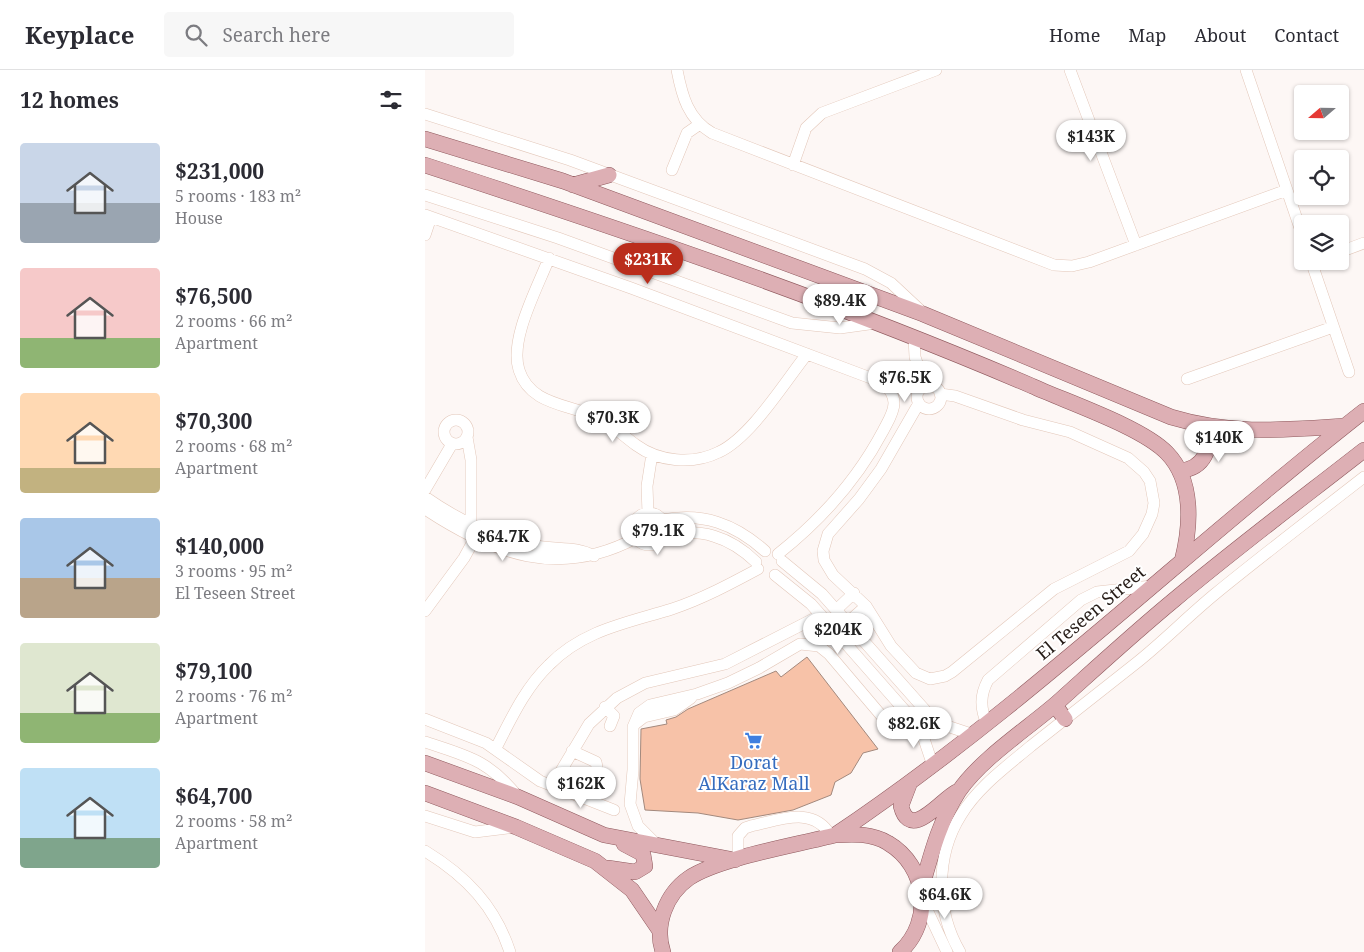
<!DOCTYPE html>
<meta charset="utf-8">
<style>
:root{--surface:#fff;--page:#f7f7f7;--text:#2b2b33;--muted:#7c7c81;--line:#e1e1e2;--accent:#ba2d1c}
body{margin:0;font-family:"Noto Serif",serif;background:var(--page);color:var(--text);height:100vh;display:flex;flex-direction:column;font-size:19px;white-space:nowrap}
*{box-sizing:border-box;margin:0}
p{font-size:16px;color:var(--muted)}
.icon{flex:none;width:28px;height:28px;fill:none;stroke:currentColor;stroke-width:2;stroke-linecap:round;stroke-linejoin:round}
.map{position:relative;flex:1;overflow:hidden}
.details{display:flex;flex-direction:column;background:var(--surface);width:425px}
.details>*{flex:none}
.needle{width:32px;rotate:250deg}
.tools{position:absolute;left:869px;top:15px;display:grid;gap:10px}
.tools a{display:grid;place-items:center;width:55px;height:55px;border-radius:5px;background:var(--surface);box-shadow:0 1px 4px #0004;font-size:25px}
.price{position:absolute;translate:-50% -42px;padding:0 11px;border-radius:18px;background:#fff;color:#222;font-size:16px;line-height:32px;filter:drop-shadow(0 1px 2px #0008)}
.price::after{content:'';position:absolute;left:50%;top:30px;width:15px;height:11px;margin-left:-8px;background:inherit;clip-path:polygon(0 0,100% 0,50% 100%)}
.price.selected{background:var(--accent);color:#fff}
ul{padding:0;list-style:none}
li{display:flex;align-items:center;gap:15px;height:125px;padding:0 20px}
li span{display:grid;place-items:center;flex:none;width:140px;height:100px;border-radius:5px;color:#555}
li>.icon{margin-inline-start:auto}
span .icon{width:60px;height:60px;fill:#fffc;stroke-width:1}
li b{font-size:21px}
h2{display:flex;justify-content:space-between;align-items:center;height:60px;padding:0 20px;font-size:21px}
header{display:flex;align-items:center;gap:30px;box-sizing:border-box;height:70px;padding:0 25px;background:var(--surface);border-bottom:1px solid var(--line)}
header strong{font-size:24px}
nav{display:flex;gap:28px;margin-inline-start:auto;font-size:18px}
.search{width:350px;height:45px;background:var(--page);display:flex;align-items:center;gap:12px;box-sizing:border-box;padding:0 18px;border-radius:5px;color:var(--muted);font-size:19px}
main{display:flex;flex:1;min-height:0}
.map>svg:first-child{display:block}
</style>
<header>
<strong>Keyplace</strong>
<div class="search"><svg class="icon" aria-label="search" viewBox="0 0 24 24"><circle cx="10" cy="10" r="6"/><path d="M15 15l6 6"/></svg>Search here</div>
<nav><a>Home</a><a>Map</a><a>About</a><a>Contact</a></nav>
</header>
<main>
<section class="details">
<h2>12 homes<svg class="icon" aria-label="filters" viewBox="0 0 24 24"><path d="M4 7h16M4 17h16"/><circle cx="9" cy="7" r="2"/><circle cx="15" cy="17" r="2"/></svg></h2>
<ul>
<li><span style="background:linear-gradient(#c9d6e8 60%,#9aa5b1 0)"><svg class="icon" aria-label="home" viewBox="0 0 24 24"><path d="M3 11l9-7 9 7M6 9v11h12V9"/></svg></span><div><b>$231,000</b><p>5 rooms · 183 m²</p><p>House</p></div></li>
<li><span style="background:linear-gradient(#f6c9c9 70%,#8fb573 0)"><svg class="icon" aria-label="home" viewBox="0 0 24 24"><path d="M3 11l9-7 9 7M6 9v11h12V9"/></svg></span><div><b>$76,500</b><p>2 rooms · 66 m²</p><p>Apartment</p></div></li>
<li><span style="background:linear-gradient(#ffd9b3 75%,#c2b280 0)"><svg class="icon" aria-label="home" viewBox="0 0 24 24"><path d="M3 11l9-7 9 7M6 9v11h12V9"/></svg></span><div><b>$70,300</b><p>2 rooms · 68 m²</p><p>Apartment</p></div></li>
<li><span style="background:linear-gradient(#a9c7e8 60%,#b9a48a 0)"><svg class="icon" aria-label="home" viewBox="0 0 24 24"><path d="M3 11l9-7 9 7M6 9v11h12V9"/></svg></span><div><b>$140,000</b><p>3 rooms · 95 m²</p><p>El Teseen Street</p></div></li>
<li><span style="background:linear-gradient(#dfe7d0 70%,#8fb573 0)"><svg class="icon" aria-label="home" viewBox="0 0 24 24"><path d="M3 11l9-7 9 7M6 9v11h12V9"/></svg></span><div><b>$79,100</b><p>2 rooms · 76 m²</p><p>Apartment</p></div></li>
<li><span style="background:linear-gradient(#bfe0f5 70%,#7fa58c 0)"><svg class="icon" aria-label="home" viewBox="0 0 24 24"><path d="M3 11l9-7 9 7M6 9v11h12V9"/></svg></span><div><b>$64,700</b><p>2 rooms · 58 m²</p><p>Apartment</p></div></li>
</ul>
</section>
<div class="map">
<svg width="939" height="882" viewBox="0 0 939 882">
<rect width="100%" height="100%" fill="#fdf7f5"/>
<!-- building -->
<path fill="#f7c2a8" stroke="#a3897d" d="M 382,587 L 453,679 L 438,683 L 426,703 L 410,712 L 406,725 L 368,740 L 313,750 L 273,743 L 220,740 L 215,709 L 216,659 L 242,654 L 241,650 L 251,647 L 263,639 L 351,601 L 356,607 Z"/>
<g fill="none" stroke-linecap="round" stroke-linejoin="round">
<defs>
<path id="minor" d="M 252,0 C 257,26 263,49 287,63 L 629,195 L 647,196 L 664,192 L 862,120
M 645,0 L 711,175
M 821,0 L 878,167
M 0,44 L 145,90 L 440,199 L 466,213 L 496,241
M 368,95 L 381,58 L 397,43 L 511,0
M 247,100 L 262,63 L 275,54
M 0,125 L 133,168 L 367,253 L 415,258 L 451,253
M 0,145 L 206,218 L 459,313 C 464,319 469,325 469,333 C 469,343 462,353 458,361 C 432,410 396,450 353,484
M 0,165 L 6,147
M 915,182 L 939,173
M 124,188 C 113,217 84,269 94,300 C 105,335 143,334 171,347 C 187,354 197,365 211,375 C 234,392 268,395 294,382 C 326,367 359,313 382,284
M 886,191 L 924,302
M 489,267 L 490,287 L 500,316
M 762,309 L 908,257
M492 327a12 12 0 1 1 24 0a12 12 0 1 1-24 0Z
M 494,333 L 456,399 L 434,429 L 403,464 L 398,481 L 399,490 L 408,505 L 441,536 L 466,576 L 491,603 L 505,609 L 520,606 L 527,602 L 629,519 L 704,481 L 718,464 L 727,444 L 729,433 L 725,411 L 719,402 L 703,388 L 645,362 L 598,350 L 530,326 L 515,324
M19 362a12 12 0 1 1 24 0a12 12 0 1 1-24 0Z
M 42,367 L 46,390 L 46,453
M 0,420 L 27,374
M 0,427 C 33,450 73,469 112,476 C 132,480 151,476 169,486
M 0,439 C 68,484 134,509 211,468
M 223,443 L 222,416 L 227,384
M208 459a16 16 0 1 1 32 0a16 16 0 1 1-32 0Z
M 237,450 C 278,442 310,454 340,481
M 239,465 C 276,458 304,466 331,492
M 357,491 L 397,524 L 507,648 L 525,657 L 549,665
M 350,505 L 386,534 L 489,651 L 498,666 L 508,696
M 411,540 L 429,523
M 0,541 L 39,488 L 50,468
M 422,553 L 441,536
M 180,637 L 189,646 L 185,656
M 0,649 L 61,673 L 115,711 L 189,740
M 210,654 L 219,647 L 249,640 L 266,628
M 562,654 C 555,638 555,625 563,610 L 656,530 L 672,522 L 727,516
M 0,672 C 42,686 64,690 93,727
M 71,678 C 86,649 100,618 124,595 C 158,560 202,553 247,539 C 277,529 305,514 333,499
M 147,681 L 171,692 L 172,697 L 169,706
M 127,716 L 164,654 L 192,628 L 220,613 L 300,594 L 396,545
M 0,746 L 50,762 L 90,757
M 231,774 L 213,756 L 205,734 L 208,700 L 208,657 L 214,643 L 225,635 L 272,624 L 303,613 L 334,598 L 375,574 L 394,576 L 404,584 L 466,657
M 0,781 C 41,806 70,836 85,882
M 313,790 L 313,766 L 320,758 L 326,756 C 355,750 388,735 406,766
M 498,831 L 522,882
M 535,882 C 511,841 510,786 536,745 C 553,717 581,697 606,676 C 640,649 675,622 710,594 C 738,572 762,547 790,524 C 839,484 889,446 939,407"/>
<path id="major" d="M 0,69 L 138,111 L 498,244 L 746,347 C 805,365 858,360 919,356
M 0,95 C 205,162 409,231 607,316 C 642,332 717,357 742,383 C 769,411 766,456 757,491
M 148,115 L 184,105
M 755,401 C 779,398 789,378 779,356
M 630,635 L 640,649
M 0,693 L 93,727 L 179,765 L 310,790
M 484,715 L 476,736 C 485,772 516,730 531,722
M 0,723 L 91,757 L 170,791 L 207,820 L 235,861
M 410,765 C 598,639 761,480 939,341
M 183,798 L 210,802 L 220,796 L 218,784 L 199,774
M 496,820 C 506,785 514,752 534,721 C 557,688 602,659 632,633 C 671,598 709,563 749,530 C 811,478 875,430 939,380
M 238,882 C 229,855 241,824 264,808 C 294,788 372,775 410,765 C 428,764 447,763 463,773 C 502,796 509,851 475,882"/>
</defs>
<!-- minor casing -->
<use href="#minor" stroke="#e3c7b9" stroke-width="12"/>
<!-- major casing -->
<use href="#major" stroke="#8f595d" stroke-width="16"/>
<!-- minor -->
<use href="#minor" stroke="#fff" stroke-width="11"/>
<!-- major -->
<use href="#major" stroke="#ddafb4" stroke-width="15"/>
</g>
<!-- icons -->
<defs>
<symbol id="supermarket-bare" viewBox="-9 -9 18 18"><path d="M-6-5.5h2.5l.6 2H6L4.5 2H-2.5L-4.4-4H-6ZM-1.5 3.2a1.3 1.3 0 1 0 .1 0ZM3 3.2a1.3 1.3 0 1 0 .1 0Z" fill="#3f7fe0" stroke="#fff" stroke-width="2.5" paint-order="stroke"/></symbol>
</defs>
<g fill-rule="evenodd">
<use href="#supermarket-bare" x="316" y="658" width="25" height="25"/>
</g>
<g text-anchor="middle" stroke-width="4" stroke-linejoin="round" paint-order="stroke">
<!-- street labels -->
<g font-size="18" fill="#271d18" stroke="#fff">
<text transform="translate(666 543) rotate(-40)" y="6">El Teseen Street</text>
</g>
<!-- shop labels -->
<g font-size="18" fill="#366cbe" stroke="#fff">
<text x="329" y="699">Dorat<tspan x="329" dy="21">AlKaraz Mall</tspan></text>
</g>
</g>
</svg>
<div class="tools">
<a><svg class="needle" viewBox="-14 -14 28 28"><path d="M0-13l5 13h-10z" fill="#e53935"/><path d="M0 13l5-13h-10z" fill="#7c7c81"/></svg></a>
<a><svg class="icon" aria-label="locate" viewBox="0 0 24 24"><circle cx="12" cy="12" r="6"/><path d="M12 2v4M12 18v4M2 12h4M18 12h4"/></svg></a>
<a><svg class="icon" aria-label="layers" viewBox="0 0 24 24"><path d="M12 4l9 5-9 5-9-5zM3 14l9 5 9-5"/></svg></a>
</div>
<b class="price" style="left:666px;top:92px">$143K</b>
<b class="price selected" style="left:223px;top:215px">$231K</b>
<b class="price" style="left:415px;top:256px">$89.4K</b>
<b class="price" style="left:480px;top:333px">$76.5K</b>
<b class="price" style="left:188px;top:373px">$70.3K</b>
<b class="price" style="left:794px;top:393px">$140K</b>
<b class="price" style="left:233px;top:486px">$79.1K</b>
<b class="price" style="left:78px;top:492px">$64.7K</b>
<b class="price" style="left:413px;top:585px">$204K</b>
<b class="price" style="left:489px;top:679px">$82.6K</b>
<b class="price" style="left:156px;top:739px">$162K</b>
<b class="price" style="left:520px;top:850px">$64.6K</b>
</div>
</main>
